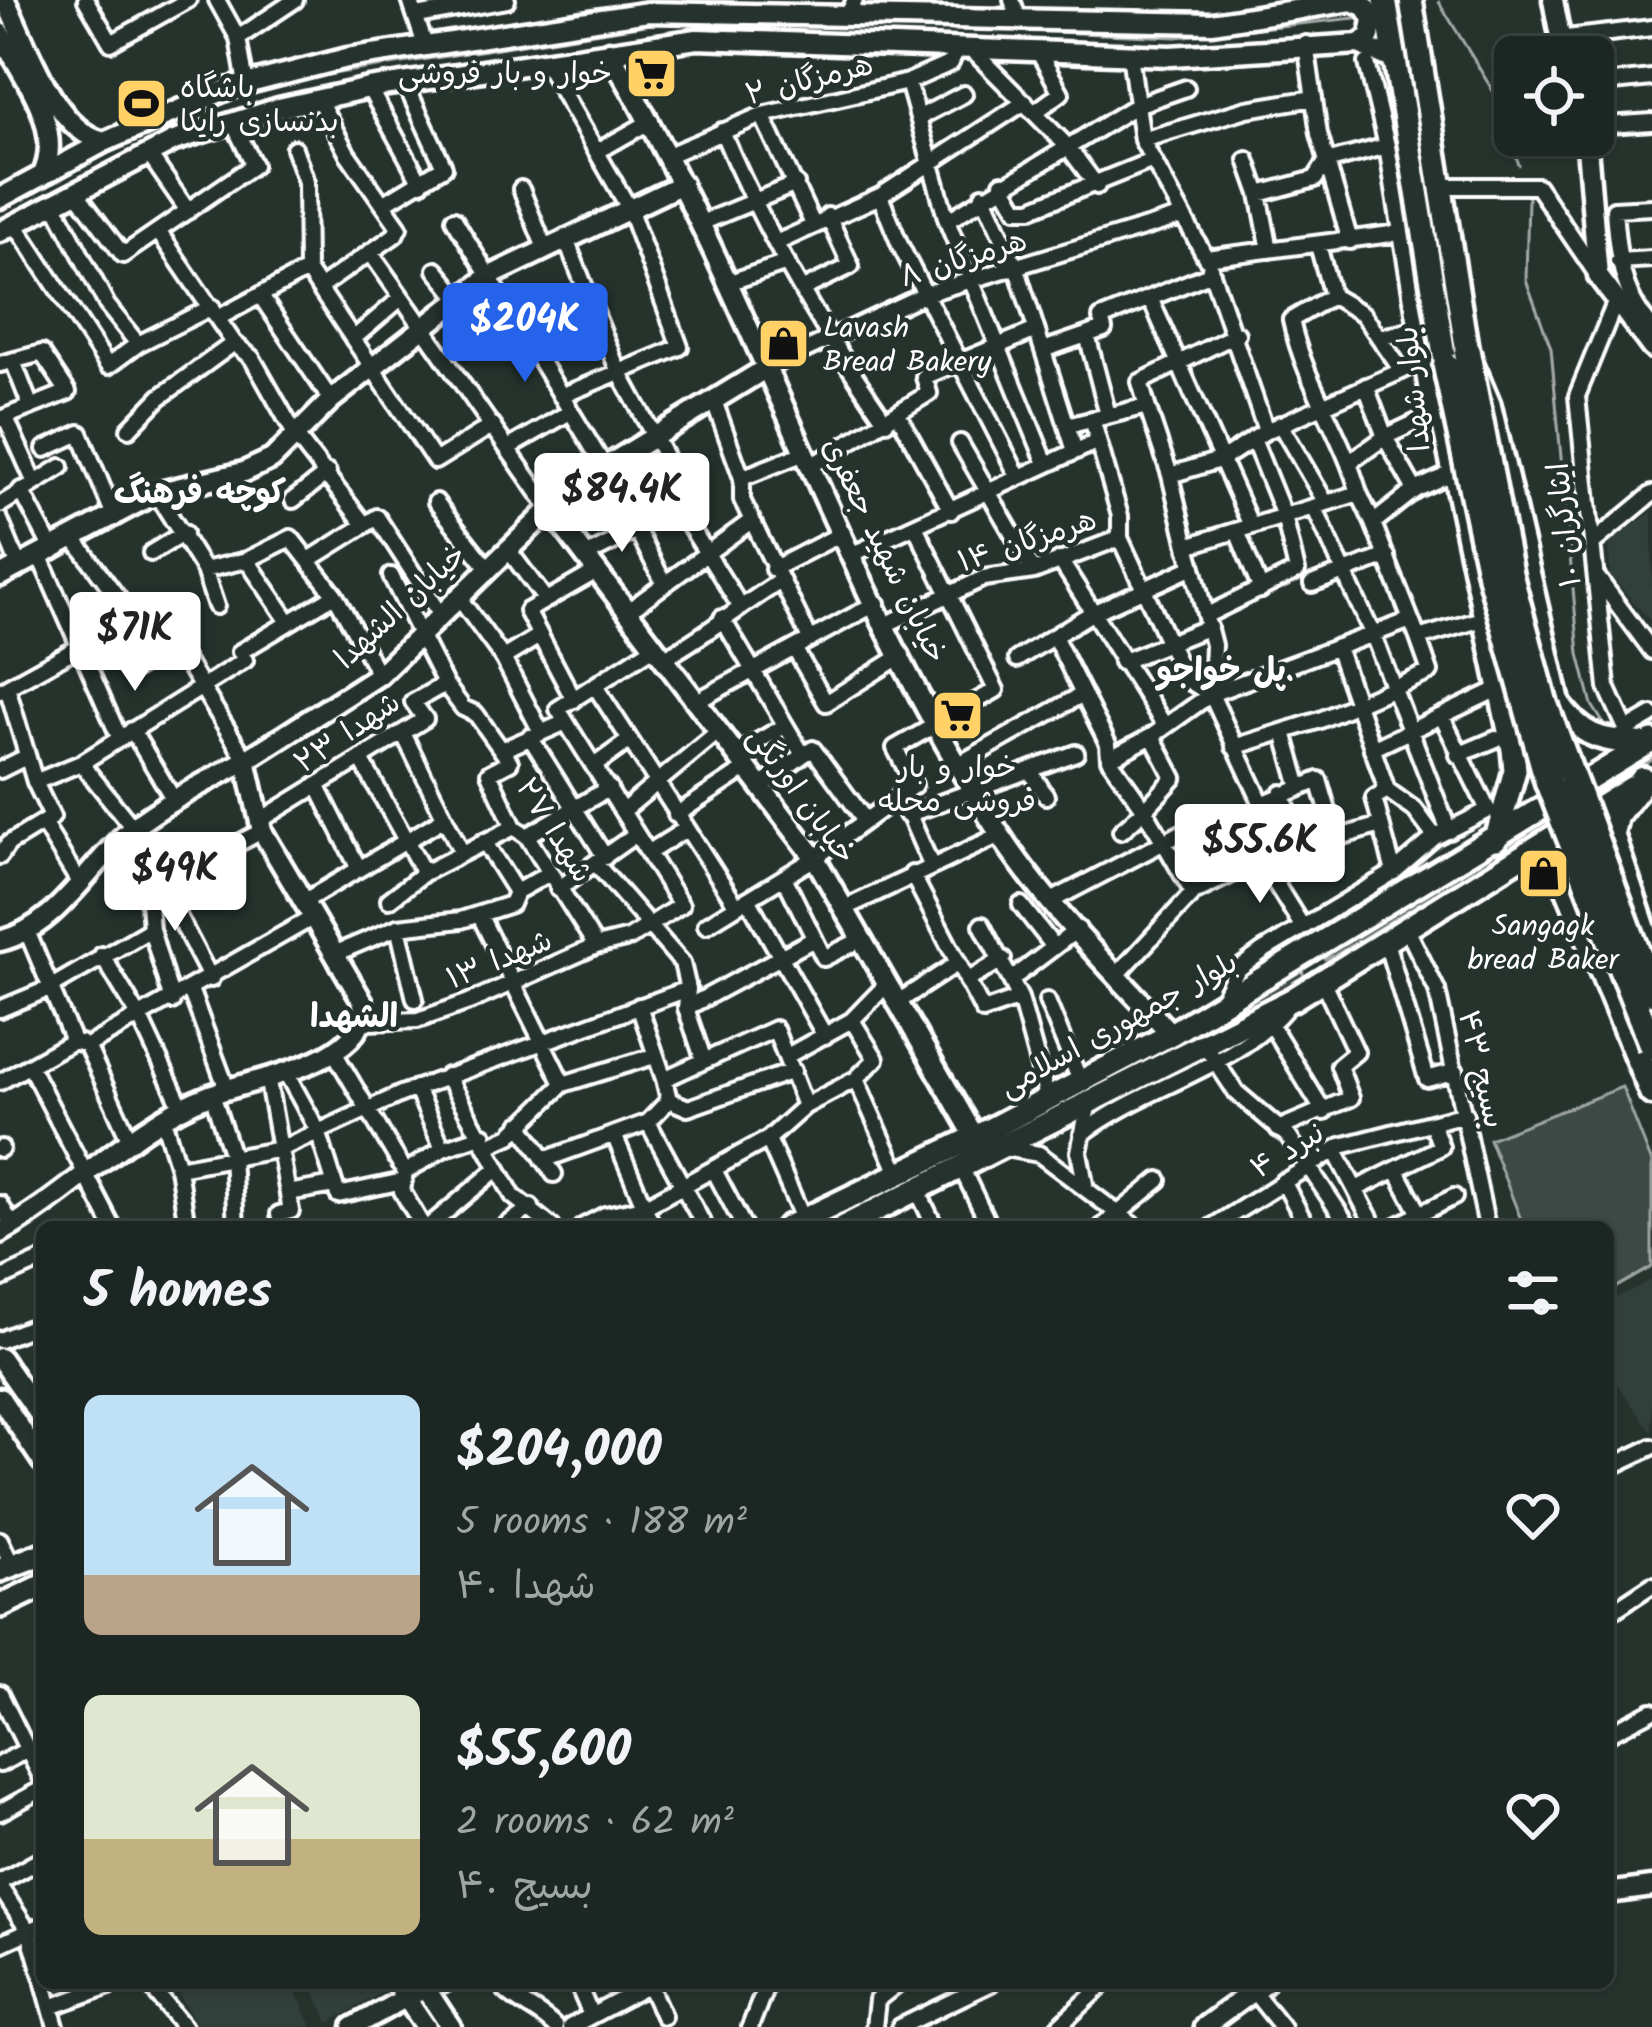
<!DOCTYPE html>
<meta charset="utf-8">
<style>
:root{--surface:#1c2622;--page:#29322f;--text:#f1f3f6;--muted:#a0a5a5;--line:#3a4340;--accent:#2563eb}
body{margin:0;font-family:Kalam,"Playpen Sans Arabic",sans-serif;background:var(--page);color:var(--text);height:100vh;display:flex;flex-direction:column;font-size:45px;white-space:nowrap}
*{box-sizing:border-box;margin:0}
p{font-size:39px;color:var(--muted)}
.icon{flex:none;width:66px;height:66px;fill:none;stroke:currentColor;stroke-width:2;stroke-linecap:round;stroke-linejoin:round}
.map{position:relative;flex:1;overflow:hidden}
.drawer{position:absolute;left:36px;top:1221px;width:1578px;height:768px;display:flex;flex-direction:column;background:var(--surface);border-radius:18px;box-shadow:0 3px 9px #0004,0 0 0 3px var(--line)}
.drawer>*{flex:none}
.buttons{position:absolute;left:1494px;top:36px;display:grid;gap:24px}
.buttons a{display:grid;place-items:center;width:120px;height:120px;border-radius:18px;background:var(--surface);box-shadow:0 3px 9px #0004,0 0 0 3px var(--line);font-size:60px}
.price{position:absolute;translate:-50% -102px;padding:0 27px;border-radius:12px;background:#fff;color:#222;font-size:39px;line-height:78px;filter:drop-shadow(0 3px 6px #0008)}
.price::after{content:'';position:absolute;left:50%;top:72px;width:36px;height:27px;margin-left:-18px;background:inherit;clip-path:polygon(0 0,100% 0,50% 100%)}
.price.active{background:var(--accent);color:#fff}
ul{padding:0;list-style:none}
li{display:flex;align-items:center;gap:36px;height:300px;padding:0 48px}
li span{display:grid;place-items:center;flex:none;width:336px;height:240px;border-radius:18px;color:#555}
li>.icon{margin-inline-start:auto}
span .icon{width:144px;height:144px;fill:#fffc;stroke-width:1}
li b{font-size:51px}
h2{display:flex;justify-content:space-between;align-items:center;height:144px;padding:0 48px;font-size:51px}
.map>svg:first-child{display:block}
</style>
<div class="map">
<svg width="1652" height="2027" viewBox="0 0 1652 2027">
<rect width="100%" height="100%" fill="#26332d"/>
<filter id="ink" filterUnits="userSpaceOnUse"><feTurbulence type="fractalNoise" baseFrequency=".00833" numOctaves="2"/><feDisplacementMap in="SourceGraphic" scale="24" xChannelSelector="R" yChannelSelector="G"/><feConvolveMatrix kernelMatrix="1 2 1 2 8 2 1 2 1" color-interpolation-filters="sRGB"/></filter>
<g filter="url(#ink)">
<!-- built -->
<path fill="#333f3a" d="M 1652,512 L 1652,623 L 1610,575 L 1609,542 Z
M 1652,1280 L 1652,1432 L 1608,1372 L 1608,1302 Z
M 196,1983 L 292,1983 L 312,2027 L 198,2027 L 179,1994 Z
M 310,1983 L 382,1983 L 386,1990 L 329,2023 Z"/>
<!-- green -->
<path fill="#3e4944" stroke="#9ea4a2" stroke-width="3" d="M 1652,751 L 1652,760 L 1335,955 L 1325,959 L 1320,954 Z
M 1298,960 L 1304,976 L 1317,979 L 824,1227 L 803,1227 Z
M 1622,1087 L 1652,1163 L 1652,1267 L 1608,1292 L 1608,1227 L 1524,1227 L 1489,1139 Z"/>
<g fill="none" stroke-linecap="round" stroke-linejoin="round">
<!-- stream -->
<path stroke="#a4a9a7" stroke-width="3" d="M 1439,2 L 1496,96 L 1519,165
M 902,26 L 1176,37 L 1355,18
M 307,78 L 671,21
M 220,102 L 274,86
M 1528,197 L 1526,280 L 1551,348 L 1579,654 L 1592,705 L 1604,724
M 0,209 L 140,137"/>
<defs>
<path id="street" d="M 86,0 L 111,43 L 188,0
M 217,0 L 238,38 L 246,84
M 410,0 L 425,45
M 1012,0 L 1018,17
M 849,12 L 855,0
M 417,16 L 507,0
M 238,38 L 295,0
M 1558,39 L 1652,28
M 1306,44 L 1319,134 L 1350,241
M 971,49 L 1068,147 L 1097,186
M 1130,54 L 1142,140 L 1206,258 L 1399,233
M 545,62 L 629,208 L 680,347 L 561,396
M 1367,63 L 1387,146 L 1431,416
M 908,82 L 947,221
M 1593,84 L 1652,78
M 369,88 L 421,183
M 318,98 L 347,153 L 399,227 L 395,235 L 319,288
M 1035,112 L 1061,93 L 1038,51
M 762,115 L 813,224
M 918,118 L 964,94
M 1593,126 L 1652,122
M 722,131 C 765,234 822,330 886,422
M 1142,140 L 1247,109 L 1314,98
M 294,148 L 306,182 L 307,270 L 435,461 L 493,425
M 600,150 L 651,121
M 148,153 L 188,211
M 666,156 L 762,115 L 908,82 L 951,63 L 957,48
M 1247,160 L 1259,194 L 1315,179 L 1326,162 L 1387,146
M 1002,183 L 1017,209 L 1031,209 L 1153,160
M 1439,186 L 1537,186 L 1598,276
M 521,189 L 544,246
M 76,192 L 123,255 L 254,165 L 232,121
M 1259,194 L 1270,250
M 983,195 L 1017,269 L 1074,448
M 54,203 L 107,305 L 138,344
M 385,203 L 444,167 L 405,83
M 1652,207 L 1614,209 C 1617,252 1621,294 1652,327
M 454,219 L 604,466
M 701,223 L 796,184
M 15,224 L 108,366 L 138,344 L 212,307
M 158,231 L 234,343 L 252,358 L 296,436 L 365,525 L 377,517 L 441,616
M 565,237 L 618,370 L 679,482 L 666,488 L 740,606
M 776,243 L 880,196
M 1318,245 L 1332,296 L 1363,314 L 1402,371
M 370,252 L 549,508
M 1618,261 L 1652,259
M 1210,268 L 1266,431
M 436,270 L 460,299
M 730,282 L 787,263
M 803,289 L 851,266 L 828,216
M 260,295 L 331,400
M 1332,296 L 1291,320 C 1304,382 1342,433 1359,493
M 1150,298 L 1251,526
M 1615,303 L 1577,396 L 1607,687 L 1632,742
M 218,318 L 307,270
M 1087,335 L 1108,415
M 1383,337 L 1418,328
M 353,339 L 401,298
M 1043,350 L 1104,329 L 1101,318 L 1212,273
M 13,361 L 31,407
M 0,364 L 42,353 L 68,392 L 0,419
M 765,369 L 925,294 L 1183,216
M 1366,386 L 1385,437 L 1415,490
M 714,401 L 742,478 L 742,500 L 810,639
M 1147,406 L 1140,382 L 1237,334
M 898,414 L 951,511
M 6,418 L 34,481
M 1092,419 L 1120,516 L 1120,538 L 1179,665 L 1189,681 L 1211,694
M 1280,424 L 1326,503
M 1067,426 L 1147,406 L 1170,475 L 1223,459 L 1266,431 L 1424,361
M 129,429 L 160,397 L 234,343
M 960,443 L 1034,571
M 508,448 L 570,412
M 45,449 L 80,433 L 115,518
M 1045,461 L 947,221 L 1137,105 L 1186,88
M 1350,462 L 1385,437 L 1436,413
M 811,466 L 929,393 L 924,377 L 1036,330
M 1017,474 L 900,245 L 880,196 L 1025,102
M 1170,475 L 1187,546
M 742,478 L 804,453
M 21,490 L 53,551
M 156,493 L 204,570 L 216,606
M 293,500 L 328,473
M 436,502 L 487,567
M 623,503 L 664,583
M 0,505 L 61,467
M 1314,507 L 1373,635 L 1449,831
M 0,520 L 19,566
M 1373,523 L 1411,620
M 1237,531 L 1261,590
M 75,540 L 139,626 L 182,655 L 246,760
M 1594,542 L 1652,494
M 507,548 L 545,599
M 151,553 L 184,533
M 853,554 L 1098,441
M 585,556 L 637,530
M 40,557 L 120,739
M 247,560 L 289,622
M 309,560 L 365,525
M 1060,560 L 1165,726
M 1193,567 L 1213,645 L 1211,694 L 1262,804 L 1261,860 L 1302,926
M 773,569 L 843,533
M 204,570 L 247,560 L 291,538 L 335,595 L 379,675
M 391,576 L 445,684 L 463,708 L 476,714 L 510,762 L 489,773 L 514,827 L 527,836 L 596,946
M 1597,577 L 1652,651
M 1312,584 L 1387,556
M 459,598 L 503,658 L 541,732
M 628,611 L 751,521
M 1207,615 L 1297,571 L 1284,516 L 1253,439
M 722,618 L 803,755 L 813,749 L 865,820
M 887,624 L 984,578 L 1034,571 L 1120,538
M 1054,636 L 1108,744 L 1109,759 L 1152,736
M 118,640 L 136,669 L 170,646
M 1337,647 L 1387,790 L 1415,810 L 1435,837
M 794,648 L 826,703 L 902,655
M 240,652 L 335,595
M 503,658 L 539,636
M 663,659 C 705,636 739,607 779,582
M 1017,659 L 1090,614 L 1193,567 L 1187,546 L 1359,493 L 1373,523 L 1415,490 L 1452,473
M 86,660 L 139,626
M 1121,662 L 1209,627
M 7,687 L 83,645
M 0,691 L 7,687 L 35,782
M 574,700 L 527,611 L 597,571
M 697,701 L 877,603
M 1628,729 L 1652,715
M 132,730 L 174,800
M 1284,732 L 1299,784
M 403,733 L 462,853
M 530,737 L 605,857
M 630,740 L 737,906
M 1234,747 L 1320,720 L 1430,672 L 1418,638
M 1372,749 L 1498,689
M 502,750 L 566,722 L 558,709 L 654,647
M 736,754 L 783,727
M 1458,755 L 1496,739
M 361,759 L 424,873
M 1109,759 L 1145,810 L 1121,831
M 81,763 L 133,828
M 959,764 L 1083,694
M 594,766 L 630,740 L 595,686
M 0,770 L 26,757
M 1031,772 L 1046,796
M 317,785 L 359,869
M 761,786 L 803,755
M 1387,790 L 1374,798 L 1394,872
M 1282,793 L 1301,848 L 1381,825
M 900,794 L 931,865
M 1262,804 L 1319,780 L 1336,838
M 623,811 L 719,731
M 676,815 L 747,768
M 907,815 L 1076,753
M 259,821 L 425,719 L 413,702 L 445,684
M 43,823 L 80,884
M 527,836 L 609,788
M 484,841 L 516,892
M 116,844 L 149,903
M 648,853 L 686,829
M 0,856 L 8,844 L 52,817 L 35,782 L 81,763 L 245,660
M 596,864 L 682,963 L 688,989 L 686,1008 L 704,1061
M 912,874 L 983,1011 L 1020,998
M 784,877 L 824,958 L 862,939
M 558,889 L 636,834
M 166,893 L 211,979
M 1193,893 L 1145,810 L 1174,778 L 1152,736 L 1211,694 L 1411,620 L 1418,638 L 1486,618
M 748,899 L 825,1036
M 389,900 L 424,873 L 514,827
M 1053,900 L 1216,815
M 303,902 L 445,818
M 1021,905 L 1054,947
M 845,908 L 1000,835
M 479,914 L 563,1084
M 706,925 L 815,858 L 914,785 L 895,748 L 996,690 L 916,528
M 982,925 L 1020,998 L 1048,1100
M 398,927 L 415,999
M 151,929 L 172,1001
M 1407,929 L 1437,990 L 1487,1227
M 27,931 L 73,1041
M 1386,942 L 1427,1079 L 1456,1071
M 334,954 L 398,927 L 461,920 L 511,904 L 516,892 L 548,874
M 102,955 L 140,1018 L 181,1106
M 1117,975 L 1193,893 L 1261,860
M 1012,979 L 1078,929
M 967,981 L 1003,959
M 191,992 L 227,1089
M 1047,1001 L 1081,1083
M 898,1002 L 958,963
M 1221,1002 L 1237,970 L 1263,951 L 1394,872 L 1435,837 L 1488,810 L 1443,719
M 639,1006 L 664,1079
M 686,1008 L 814,939
M 0,1009 L 48,989 L 151,929 L 149,903 L 192,879 L 193,867 L 262,831
M 366,1022 L 418,1020 L 469,1002 L 596,946 L 629,938 L 681,905 L 566,722
M 1271,1025 L 1324,1112
M 87,1046 L 312,918
M 87,1046 L 131,1143
M 334,1052 L 405,1172
M 1210,1053 L 1236,1092 L 1288,1136 L 1349,1227
M 787,1056 L 852,1020 L 887,984
M 30,1066 L 113,1227
M 285,1071 L 318,1131 L 338,1195 L 403,1181
M 267,1076 L 291,1211 L 279,1214 L 282,1227
M 447,1076 L 513,1196 L 552,1227
M 856,1079 L 898,1173
M 0,1082 L 73,1041 L 80,1043
M 416,1088 L 443,1149
M 212,1094 L 232,1156 L 236,1227
M 669,1100 L 688,1108 L 793,1071
M 163,1119 L 178,1168 L 187,1227
M 648,1122 L 705,1227
M 520,1124 L 554,1174
M 1278,1129 L 1351,1098 L 1339,1066 L 1356,1052 L 1323,982
M 1082,1134 C 1144,1086 1234,1069 1285,1009
M 615,1137 L 653,1227
M 768,1139 L 803,1219
M 488,1146 L 510,1136 L 563,1084 L 654,1056
M 1004,1148 L 1039,1154 L 1136,1227
M 0,1149 L 1,1148
M 1335,1151 L 1375,1227
M 544,1160 L 648,1122 L 669,1100 L 664,1079 L 775,1029 L 805,1106
M 960,1165 L 990,1227
M 178,1168 L 281,1149 L 401,1094 L 688,989
M 714,1170 L 744,1227
M 1397,1171 L 1420,1214
M 1283,1181 L 1307,1227
M 1085,1184 L 1079,1152 L 1089,1102
M 916,1187 L 935,1227
M 1356,1189 L 1441,1147 L 1432,1123
M 288,1193 L 334,1185
M 0,1204 L 13,1226
M 423,1227 L 402,1191 L 405,1172 L 443,1149 L 484,1135
M 428,1227 L 497,1169
M 504,1227 L 531,1207
M 582,1227 L 605,1215 L 644,1207 L 768,1139 L 805,1106 L 856,1079 L 876,1059 L 852,1020
M 1102,1227 L 1159,1180
M 1212,1227 L 1341,1146 L 1465,1114
M 1394,1227 L 1454,1197
M 0,1279 L 42,1260
M 0,1340 L 42,1323
M 1608,1468 L 1652,1447
M 0,1540 L 12,1565
M 1608,1614 L 1652,1585
M 0,1694 L 42,1779
M 1608,1734 L 1652,1711
M 0,1764 L 27,1750
M 0,1812 L 42,1789
M 0,1882 L 42,1859
M 0,1887 L 29,1932 L 42,1976
M 0,1944 L 42,1925
M 44,1983 L 56,2027
M 148,1983 L 184,2027
M 508,1983 L 505,1990 C 520,2005 540,2011 555,2027
M 577,1983 L 590,2013
M 425,1987 L 447,1983
M 650,1987 L 663,2016
M 1254,1992 L 1282,2027
M 51,2007 L 118,1983
M 570,2027 L 653,1983
M 750,2027 L 767,1983
M 874,2027 L 877,2000 L 898,1983
M 900,2027 L 991,1983
M 1058,2027 L 1105,1983"/>
<path id="secondary" d="M 5,0 C 27,43 53,130 104,142
M 1553,0 L 1564,57
M 1354,2 L 1366,7 L 1373,19 L 1370,36 L 1359,44
M 0,33 C 22,76 66,128 42,176
M 609,51 C 757,302 841,588 999,833 C 1046,906 1113,971 1171,1034
M 1586,135 L 1598,276 L 1652,348
M 0,198 L 104,142 L 230,88 L 347,58 L 648,12 L 1212,23 L 1358,0
M 0,232 L 174,141 L 279,108 L 369,88 L 697,39 L 1171,56 L 1359,44 L 1392,59
M 549,508 L 815,858 L 975,1137
M 0,576 L 156,493 L 244,472 L 272,459 L 331,400 L 488,277 L 682,184
M 0,941 C 60,926 88,864 134,827 C 168,801 208,781 246,760
M 0,1233 C 73,1193 133,1124 210,1095 C 255,1078 371,1062 363,1002 L 262,831 L 246,760 L 379,675 L 574,486 L 765,369
M 0,1358 L 42,1418
M 0,1398 L 42,1461
M 1608,1893 L 1652,1887
M 396,1983 L 426,2027
M 422,1983 L 451,2027
M 353,2027 L 425,1987
M 1204,2027 L 1264,1983"/>
<path id="primary" d="M 1385,0 L 1446,366 L 1441,411 L 1513,749 L 1515,770 L 1496,839
M 1411,0 L 1467,352 L 1489,404 L 1559,704 C 1586,741 1602,739 1646,744
M 788,1227 L 975,1137 L 1171,1034 L 1652,741
M 843,1227 L 1293,999 L 1633,787
M 0,1570 L 42,1554
M 0,1606 L 42,1586"/>
<path id="highway" d="M 1643,780 L 1615,816 L 1611,834 L 1652,956
M 1529,853 L 1553,861 L 1564,877 L 1652,1092"/>
</defs>
<!-- street casing -->
<use href="#street" stroke="#fff" stroke-width="22"/>
<!-- secondary casing -->
<use href="#secondary" stroke="#fff" stroke-width="27"/>
<!-- primary casing -->
<use href="#primary" stroke="#fff" stroke-width="30"/>
<!-- highway casing -->
<use href="#highway" stroke="#fff" stroke-width="33"/>
<!-- street -->
<use href="#street" stroke="#26332d" stroke-width="14"/>
<!-- secondary -->
<use href="#secondary" stroke="#26332d" stroke-width="18"/>
<!-- primary -->
<use href="#primary" stroke="#26332d" stroke-width="21"/>
<!-- highway -->
<use href="#highway" stroke="#26332d" stroke-width="24"/>
<defs>
<path id="highway-bridge" d="M 1467,352 L 1510,576 L 1544,702 L 1652,992
M 1446,366 L 1491,578 L 1548,782 L 1652,1046"/>
</defs>
<!-- highway-bridge casing -->
<use href="#highway-bridge" stroke="#fff" stroke-width="33" stroke-linecap="butt"/>
<!-- highway-bridge -->
<use href="#highway-bridge" stroke="#26332d" stroke-width="24"/>
</g>
</g>
<!-- icons -->
<defs>
<symbol id="supermarket-square" viewBox="-11 -11 22 22"><rect x="-9" y="-9" width="18" height="18" rx="4" fill="#ffd166" stroke="#26332d"/><path d="M-6-5.5h2.5l.6 2H6L4.5 2H-2.5L-4.4-4H-6ZM-1.5 3.2a1.3 1.3 0 1 0 .1 0ZM3 3.2a1.3 1.3 0 1 0 .1 0Z" fill="#111"/></symbol>
<symbol id="stadium-square" viewBox="-11 -11 22 22"><rect x="-9" y="-9" width="18" height="18" rx="4" fill="#ffd166" stroke="#26332d"/><path d="M0-5a6.5 5 0 1 0 0 10a6.5 5 0 1 0 0-10ZM-3.5-1.8h7v3.6h-7Z" fill="#111"/></symbol>
<symbol id="shop-square" viewBox="-11 -11 22 22"><rect x="-9" y="-9" width="18" height="18" rx="4" fill="#ffd166" stroke="#26332d"/><path d="M-5-2.5h2.3a2.7 3.5 0 0 1 5.4 0H5L5.5 6h-11ZM-1.5-2.5h3a1.5 2.3 0 0 0-3 0Z" fill="#111"/></symbol>
</defs>
<g fill-rule="evenodd">
<use href="#supermarket-square" x="622" y="44" width="59" height="59"/>
<use href="#stadium-square" x="112" y="74" width="59" height="59"/>
<use href="#shop-square" x="754" y="314" width="59" height="59"/>
<use href="#supermarket-square" x="928" y="686" width="59" height="59"/>
<use href="#shop-square" x="1514" y="844" width="59" height="59"/>
</g>
<g text-anchor="middle" stroke-width="9" stroke-linejoin="round" paint-order="stroke">
<!-- poi labels -->
<g font-size="30" fill="#fff" stroke="#26332d" text-anchor="start">
<text x="612" y="83" text-anchor="end">خوار و بار فروشی</text>
<text x="180" y="97">باشگاه<tspan x="180" dy="34">بدنسازی رایکا</tspan></text>
<text x="823" y="337">Lavash<tspan x="823" dy="34">Bread Bakery</tspan></text>
<text x="957" y="777" text-anchor="middle">خوار و بار<tspan x="957" dy="34">فروشی محله</tspan></text>
<text x="1543" y="935" text-anchor="middle">Sangagk<tspan x="1543" dy="34">bread Baker</tspan></text>
</g>
<!-- street labels -->
<g font-size="30" fill="#fff" stroke="#26332d">
<text transform="translate(809 79) rotate(-14)" y="10">هرمزگان ۲</text>
<text transform="translate(963 258) rotate(-17)" y="10">هرمزگان ۸</text>
<text transform="translate(1413 389) rotate(-96)" y="10">بلوار شهدا</text>
<text transform="translate(1564 525) rotate(-96)" y="10">ایثارگران ۱۰</text>
<text transform="translate(1027 540) rotate(-18)" y="10">هرمزگان ۱۴</text>
<text transform="translate(885 550) rotate(64)" y="10">خیابان شهید جعفری</text>
<text transform="translate(400 606) rotate(-43)" y="10">خیابان الشهدا</text>
<text transform="translate(347 732) rotate(-34)" y="10">شهدا ۲۳</text>
<text transform="translate(802 795) rotate(54)" y="10">خیابان اورنگی</text>
<text transform="translate(555 830) rotate(58)" y="10">شهدا ۲۷</text>
<text transform="translate(499 959) rotate(-22)" y="10">شهدا ۱۳</text>
<text transform="translate(1118 1024) rotate(-29)" y="10">بلوار جمهوری اسلامی</text>
<text transform="translate(1482 1069) rotate(77)" y="10">بسیج ۴۳</text>
<text transform="translate(1287 1150) rotate(-31)" y="10">نبرد ۴</text>
</g>
<!-- neighbourhood labels -->
<g font-size="33" font-weight="bold" fill="#fff" stroke="#26332d">
<text x="200" y="503">کوچه فرهنگ</text>
<text x="1225" y="681">پل خواجو.</text>
<text x="354" y="1027">الشهدا</text>
</g>
</g>
</svg>
<div class="buttons">
<a><svg class="icon" aria-label="locate" viewBox="0 0 24 24"><circle cx="12" cy="12" r="6"/><path d="M12 2v4M12 18v4M2 12h4M18 12h4"/></svg></a>
</div>
<b class="price active" style="left:525px;top:385px">$204K</b>
<b class="price" style="left:622px;top:555px">$84.4K</b>
<b class="price" style="left:135px;top:694px">$71K</b>
<b class="price" style="left:1260px;top:906px">$55.6K</b>
<b class="price" style="left:175px;top:934px">$49K</b>
<section class="drawer">
<h2>5 homes<svg class="icon" aria-label="filters" viewBox="0 0 24 24"><path d="M4 7h16M4 17h16"/><circle cx="9" cy="7" r="2"/><circle cx="15" cy="17" r="2"/></svg></h2>
<ul>
<li><span style="background:linear-gradient(#bfe0f5 75%,#b9a48a 0)"><svg class="icon" aria-label="home" viewBox="0 0 24 24"><path d="M3 11l9-7 9 7M6 9v11h12V9"/></svg></span><div><b>$204,000</b><p>5 rooms · 188 m²</p><p>شهدا ۴۰</p></div><svg class="icon" aria-label="heart" viewBox="0 0 24 24"><path d="M12 20l-8-8c-3-5 5-10 8-4 3-6 11-1 8 4z"/></svg></li>
<li><span style="background:linear-gradient(#dfe7d0 60%,#c2b280 0)"><svg class="icon" aria-label="home" viewBox="0 0 24 24"><path d="M3 11l9-7 9 7M6 9v11h12V9"/></svg></span><div><b>$55,600</b><p>2 rooms · 62 m²</p><p>بسیج ۴۰</p></div><svg class="icon" aria-label="heart" viewBox="0 0 24 24"><path d="M12 20l-8-8c-3-5 5-10 8-4 3-6 11-1 8 4z"/></svg></li>
</ul>
</section>
</div>
